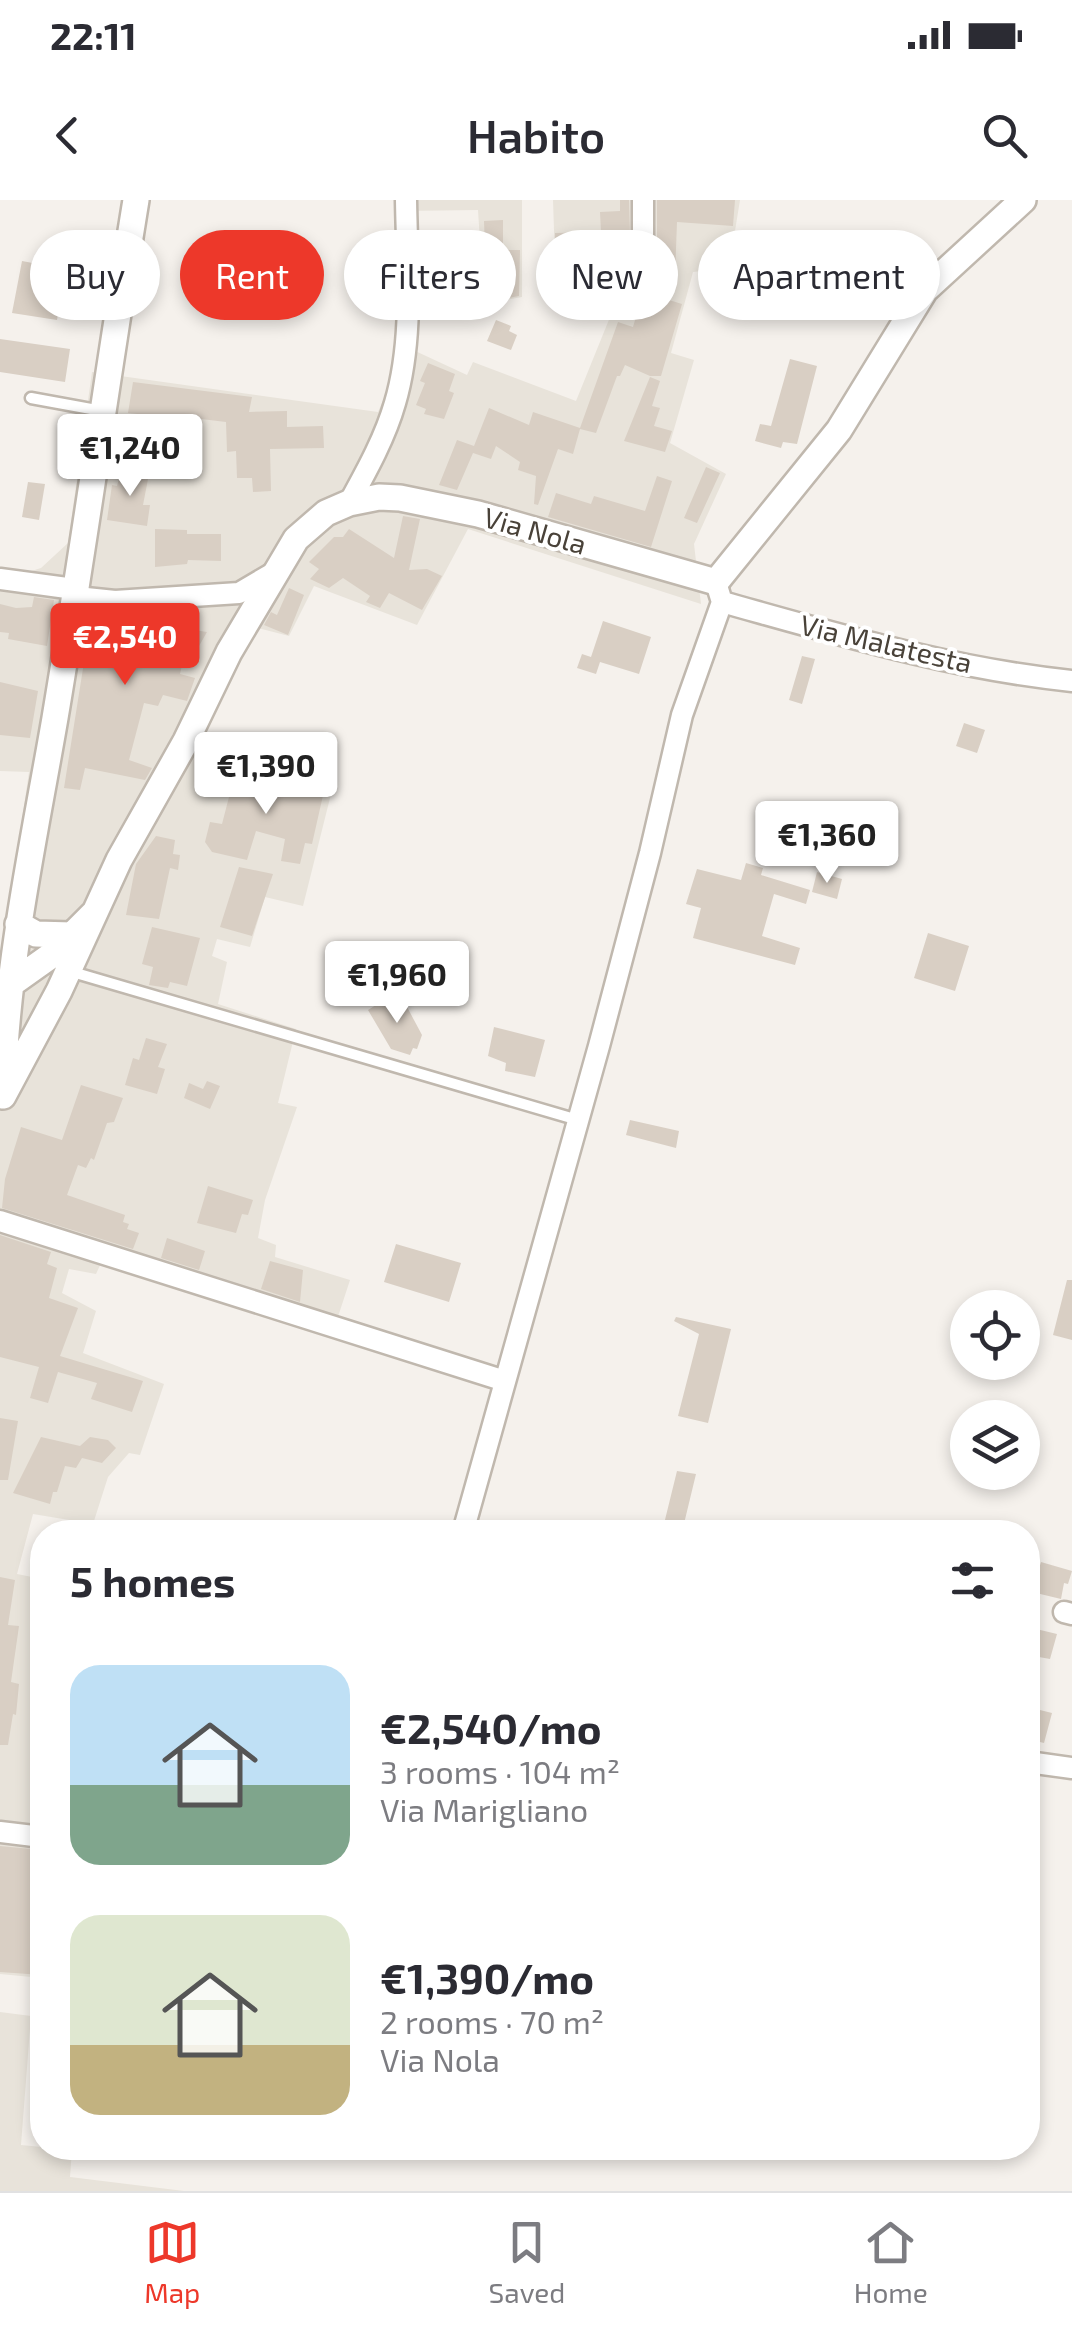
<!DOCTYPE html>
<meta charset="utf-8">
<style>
:root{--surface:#fff;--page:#f2f2f3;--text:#2b2b33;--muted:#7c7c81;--line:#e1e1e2;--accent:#ed382a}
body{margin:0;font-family:"Exo 2",sans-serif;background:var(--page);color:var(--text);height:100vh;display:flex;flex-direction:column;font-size:38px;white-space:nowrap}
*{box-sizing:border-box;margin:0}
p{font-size:32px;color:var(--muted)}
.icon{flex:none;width:55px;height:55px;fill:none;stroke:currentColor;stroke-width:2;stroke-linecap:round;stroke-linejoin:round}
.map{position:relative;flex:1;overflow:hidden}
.side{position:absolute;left:30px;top:1320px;width:1010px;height:640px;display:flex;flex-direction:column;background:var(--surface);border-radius:40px;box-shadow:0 5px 15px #0003}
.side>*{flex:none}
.guide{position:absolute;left:30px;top:30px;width:1012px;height:90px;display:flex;gap:20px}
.controls{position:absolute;left:950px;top:1090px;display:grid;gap:20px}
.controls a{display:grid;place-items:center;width:90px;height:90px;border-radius:50%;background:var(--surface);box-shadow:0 5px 15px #0003;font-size:50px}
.price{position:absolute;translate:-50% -85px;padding:0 22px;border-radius:10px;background:#fff;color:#222;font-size:32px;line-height:65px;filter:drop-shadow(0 2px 5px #0008)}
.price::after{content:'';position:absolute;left:50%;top:60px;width:30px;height:22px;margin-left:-15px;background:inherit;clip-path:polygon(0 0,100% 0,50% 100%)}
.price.on{background:var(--accent);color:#fff}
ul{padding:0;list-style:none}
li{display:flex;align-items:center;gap:30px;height:250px;padding:0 40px}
li span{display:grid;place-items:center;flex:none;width:280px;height:200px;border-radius:30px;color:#555}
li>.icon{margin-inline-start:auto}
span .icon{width:120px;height:120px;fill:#fffc;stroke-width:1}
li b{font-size:42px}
h2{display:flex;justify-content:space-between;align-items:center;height:120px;padding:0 40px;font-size:42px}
.tag{padding:0 35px;border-radius:45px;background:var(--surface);box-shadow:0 5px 15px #0003;font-size:35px;line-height:90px}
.tag.on{background:var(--accent);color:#fff}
.status{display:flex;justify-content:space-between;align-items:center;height:70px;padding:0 50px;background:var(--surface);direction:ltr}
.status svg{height:28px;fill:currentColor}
header{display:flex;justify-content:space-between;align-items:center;height:130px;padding:0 40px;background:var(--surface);font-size:45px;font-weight:600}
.tab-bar{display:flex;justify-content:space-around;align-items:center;height:140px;border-top:2px solid var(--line);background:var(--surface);font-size:28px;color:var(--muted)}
.tab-bar a{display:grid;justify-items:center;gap:5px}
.tab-bar .on{color:var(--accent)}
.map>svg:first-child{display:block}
</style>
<div class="status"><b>22:11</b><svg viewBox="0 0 49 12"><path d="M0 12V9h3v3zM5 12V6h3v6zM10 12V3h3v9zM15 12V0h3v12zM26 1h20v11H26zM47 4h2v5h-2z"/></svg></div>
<header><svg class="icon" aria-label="back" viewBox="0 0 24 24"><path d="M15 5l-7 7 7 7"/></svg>Habito<svg class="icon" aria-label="search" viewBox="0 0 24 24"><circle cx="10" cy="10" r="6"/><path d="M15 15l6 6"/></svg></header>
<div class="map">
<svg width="1072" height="1991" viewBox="0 0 1072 1991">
<rect width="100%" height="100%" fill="#f5f1ec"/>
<!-- residential -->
<path fill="#e8e3da" d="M 401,0 L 522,0 L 522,97 L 484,104 L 478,10 L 401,11 Z
M 553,0 L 740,0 L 729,68 L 693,72 L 671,153 L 694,160 L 670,243 L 726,274 L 694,344 L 701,404 L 468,329 L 417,425 L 314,386 L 289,436 L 254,427 L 192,554 L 332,590 L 303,706 L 265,697 L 250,747 L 217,739 L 212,756 L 227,762 L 218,804 L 296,829 L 278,903 L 297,907 L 265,1000 L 258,1038 L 276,1045 L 275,1057 L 350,1080 L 332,1135 L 102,1061 L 96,1074 L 69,1069 L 62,1093 L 96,1111 L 83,1153 L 164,1184 L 140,1255 L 129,1253 L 108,1277 L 93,1324 L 33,1314 L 17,1374 L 42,1379 L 42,1778 L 0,1774 L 0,769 L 29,572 L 0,571 L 0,368 L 25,373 L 41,368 L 68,343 L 92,172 L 378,212 L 389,186 L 398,143 L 467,175 L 473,162 L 576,201 L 621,90 L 556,90 Z
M 0,1812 L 31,1816 L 21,1945 L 72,1950 L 70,1977 L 184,1991 L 0,1991 Z"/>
<!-- building -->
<path fill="#d9cfc4" d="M 620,0 L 629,0 L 631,67 L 642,75 L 651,72 L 657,62 L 657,0 L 735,0 L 733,26 L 677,22 L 675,76 L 590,88 L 588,64 L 556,64 L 555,33 L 601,32 L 600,12 L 620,11 Z
M 503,20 L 503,50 L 520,50 L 519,96 L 487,102 L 484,21 Z
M 818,52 L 819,66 L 813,67 L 812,93 L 781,97 L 777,75 L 784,74 L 781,56 Z
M 22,61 L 59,68 L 55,90 L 62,91 L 57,120 L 12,113 Z
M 643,92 L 682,104 L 661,176 L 650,176 L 625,165 L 620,176 L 617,176 L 596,233 L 580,229 L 573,254 L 558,249 L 538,305 L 534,304 L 536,276 L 518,270 L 520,262 L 496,246 L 491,259 L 473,253 L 457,290 L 439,285 L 457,240 L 474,246 L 489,208 L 529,225 L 533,212 L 580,228 L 618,122 L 633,127 Z
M 496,120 L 511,126 L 509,131 L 517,135 L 511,150 L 487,141 Z
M 0,139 L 70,149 L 65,182 L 0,172 Z
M 790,159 L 817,166 L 797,244 L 783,242 L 781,248 L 755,241 L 760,224 L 771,226 Z
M 428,163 L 455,174 L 449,191 L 454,193 L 444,219 L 424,214 L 426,209 L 416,205 L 425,183 L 420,181 Z
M 650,177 L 660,181 L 652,206 L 660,208 L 654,226 L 672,231 L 665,252 L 624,241 Z
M 133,182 L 252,197 L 249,212 L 287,211 L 287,227 L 323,226 L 324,248 L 270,249 L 271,291 L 253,292 L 252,278 L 237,278 L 236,251 L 227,252 L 226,222 L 177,216 L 175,229 L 153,229 L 155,216 L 128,213 Z
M 706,267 L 720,273 L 697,323 L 684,318 Z
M 122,268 L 149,274 L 143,305 L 150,305 L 147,326 L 107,320 L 112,285 L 117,286 Z
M 657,276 L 672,281 L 651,347 L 548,317 L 556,293 L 591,304 L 594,296 L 645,311 Z
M 28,282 L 45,284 L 39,320 L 22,317 Z
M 403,316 L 420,319 L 409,370 L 427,369 L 442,376 L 422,410 L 389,393 L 380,408 L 366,402 L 370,396 L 343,378 L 329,388 L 310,379 L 319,369 L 309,362 L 334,337 L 343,337 L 349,329 L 394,358 Z
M 155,329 L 187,330 L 187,334 L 221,334 L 221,361 L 188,360 L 187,364 L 155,367 Z
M 289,388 L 304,395 L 288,435 L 264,425 L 271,412 L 277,415 Z
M 34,397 L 54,400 L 47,446 L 8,439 L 9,433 L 0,432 L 0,404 L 16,408 L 32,407 Z
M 89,412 L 172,414 L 170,426 L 207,432 L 199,446 L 187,444 L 180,474 L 195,478 L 187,501 L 163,495 L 158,506 L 144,503 L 129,560 L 152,568 L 145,580 L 85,568 L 80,590 L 64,588 L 88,437 Z
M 603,421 L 651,437 L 639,474 L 600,462 L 596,474 L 577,468 L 582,454 L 591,457 Z
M 802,456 L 815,459 L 802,504 L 789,500 Z
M 0,482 L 38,491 L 30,538 L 0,535 Z
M 964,523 L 985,530 L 977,553 L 956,546 Z
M 236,570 L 324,591 L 312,644 L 305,643 L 300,664 L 281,661 L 285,639 L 256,631 L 247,660 L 212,652 L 205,642 L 210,622 L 222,624 Z
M 156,636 L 175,640 L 173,654 L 180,655 L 178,670 L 170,668 L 159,719 L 126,715 L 136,664 Z
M 746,663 L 763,668 L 761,675 L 810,690 L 806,704 L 774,694 L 762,736 L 800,748 L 795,765 L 693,738 L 701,708 L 686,704 L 697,669 L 741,680 Z
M 239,667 L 273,674 L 252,736 L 220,727 Z
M 817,672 L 842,679 L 837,699 L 812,692 Z
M 152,727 L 200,738 L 187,786 L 170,782 L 168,788 L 149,785 L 153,767 L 142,764 Z
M 928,733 L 969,746 L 955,791 L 914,778 Z
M 392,795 L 399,808 L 406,805 L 422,835 L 417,849 L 413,848 L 410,855 L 391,849 L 368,810 Z
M 494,827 L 545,840 L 535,877 L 505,871 L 506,863 L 488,856 Z
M 146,838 L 167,844 L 158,867 L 165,869 L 157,894 L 125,885 L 133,858 L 139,860 Z
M 207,881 L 220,886 L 210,909 L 184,898 L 189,883 L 203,889 Z
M 81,885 L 123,898 L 114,922 L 107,923 L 94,960 L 91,958 L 86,968 L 78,965 L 67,995 L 125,1015 L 123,1022 L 129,1024 L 127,1029 L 139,1033 L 133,1049 L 2,1008 L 5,979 L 21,927 L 62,940 Z
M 630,920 L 679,931 L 676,948 L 626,935 Z
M 208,986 L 253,1000 L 248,1015 L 242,1014 L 236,1033 L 197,1023 Z
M 0,1035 L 51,1052 L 47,1064 L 57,1068 L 49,1098 L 78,1108 L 60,1156 L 143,1181 L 132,1212 L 91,1199 L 97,1183 L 58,1172 L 48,1203 L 30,1198 L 39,1167 L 0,1157 Z
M 167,1038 L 205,1051 L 199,1070 L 161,1058 Z
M 396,1044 L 461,1063 L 449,1102 L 384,1082 Z
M 270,1061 L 303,1070 L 300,1102 L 261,1089 Z
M 1067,1080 L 1072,1080 L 1072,1140 L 1053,1135 Z
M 676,1117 L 731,1129 L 708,1223 L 678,1216 L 699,1134 L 674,1121 Z
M 0,1218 L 18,1221 L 8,1280 L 0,1280 Z
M 41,1237 L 80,1246 L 90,1237 L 108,1240 L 116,1248 L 102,1263 L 82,1258 L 76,1268 L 65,1266 L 57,1292 L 53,1292 L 50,1304 L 13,1293 Z
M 677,1271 L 696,1274 L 682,1332 L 662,1332 Z
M 1041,1362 L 1072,1371 L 1068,1384 L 1064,1383 L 1061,1399 L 1032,1392 Z
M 0,1377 L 15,1380 L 8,1425 L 19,1426 L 11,1482 L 19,1484 L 16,1515 L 13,1514 L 8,1545 L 0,1545 Z
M 1028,1427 L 1057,1434 L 1050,1459 L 1028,1455 Z
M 1028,1507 L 1052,1513 L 1044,1543 L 1028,1539 Z
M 0,1646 L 42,1650 L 42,1775 L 0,1772 Z"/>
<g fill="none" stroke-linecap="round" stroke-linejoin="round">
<defs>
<path id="service" d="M 31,198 L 102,211
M 69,771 L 578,920"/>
<path id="minor" d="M 643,0 L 643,61
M 349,303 C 366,272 385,238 395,203 C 414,139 407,66 406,0
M 0,379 L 67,388 L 86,398 L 115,401 L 239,393 L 273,373
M 718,389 L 722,402 C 837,434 953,469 1072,481
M 0,1021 L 505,1181
M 463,1332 L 599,846 L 650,653 L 682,515 L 722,402
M 1064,1412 L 1072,1414
M 1028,1562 L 1072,1568
M 0,1632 L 42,1637"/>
<path id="tertiary" d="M 18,724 L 36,734 L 72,735 L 93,714
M 11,784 L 63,747 L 72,735
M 3,886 C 7,761 34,640 55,518 C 84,345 108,172 136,0
M 3,896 L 59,791 L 119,660 L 186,541 L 229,452 L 296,339 L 326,313 L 349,303 L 379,297 L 400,298 L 478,314 L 716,382 L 839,230 L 925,90 L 1023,0"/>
</defs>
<!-- service casing -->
<use href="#service" stroke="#c0b8ae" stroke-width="15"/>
<!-- minor casing -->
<use href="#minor" stroke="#c0b8ae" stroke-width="25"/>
<!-- tertiary casing -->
<use href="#tertiary" stroke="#c0b8ae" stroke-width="30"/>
<!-- service -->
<use href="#service" stroke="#fff" stroke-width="10"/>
<!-- minor -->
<use href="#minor" stroke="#fff" stroke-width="20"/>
<!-- tertiary -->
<use href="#tertiary" stroke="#fff" stroke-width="25"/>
</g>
<g text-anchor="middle" stroke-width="8" stroke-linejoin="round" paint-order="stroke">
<!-- street labels -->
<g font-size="28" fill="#494239" stroke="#fff">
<text transform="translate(535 331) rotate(16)" y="10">Via Nola</text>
<text transform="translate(886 444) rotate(13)" y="10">Via Malatesta</text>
</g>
</g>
</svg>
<div class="controls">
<a><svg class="icon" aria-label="locate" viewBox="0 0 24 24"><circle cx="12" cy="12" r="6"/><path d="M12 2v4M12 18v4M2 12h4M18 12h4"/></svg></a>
<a><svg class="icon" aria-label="layers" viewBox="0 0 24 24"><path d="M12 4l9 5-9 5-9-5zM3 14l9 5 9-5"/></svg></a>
</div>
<b class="price" style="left:130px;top:299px">€1,240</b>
<b class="price on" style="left:125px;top:488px">€2,540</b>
<b class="price" style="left:266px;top:617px">€1,390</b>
<b class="price" style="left:827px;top:686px">€1,360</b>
<b class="price" style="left:397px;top:826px">€1,960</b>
<div class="guide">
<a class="tag">Buy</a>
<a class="tag on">Rent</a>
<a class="tag">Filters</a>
<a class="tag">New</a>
<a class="tag">Apartment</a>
</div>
<section class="side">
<h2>5 homes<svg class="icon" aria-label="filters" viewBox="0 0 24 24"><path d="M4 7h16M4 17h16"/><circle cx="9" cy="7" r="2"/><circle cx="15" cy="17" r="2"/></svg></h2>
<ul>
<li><span style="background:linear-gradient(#bfe0f5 60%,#7fa58c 0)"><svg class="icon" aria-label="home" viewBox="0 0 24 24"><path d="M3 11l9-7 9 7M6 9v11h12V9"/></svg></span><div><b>€2,540/mo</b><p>3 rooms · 104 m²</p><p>Via Marigliano</p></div></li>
<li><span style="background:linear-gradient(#dfe7d0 65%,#c2b280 0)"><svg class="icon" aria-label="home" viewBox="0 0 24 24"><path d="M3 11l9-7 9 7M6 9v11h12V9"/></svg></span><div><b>€1,390/mo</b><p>2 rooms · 70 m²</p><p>Via Nola</p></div></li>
</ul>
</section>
</div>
<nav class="tab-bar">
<a class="on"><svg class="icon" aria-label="map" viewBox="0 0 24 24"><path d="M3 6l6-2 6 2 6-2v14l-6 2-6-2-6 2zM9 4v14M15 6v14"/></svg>Map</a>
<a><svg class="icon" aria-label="saved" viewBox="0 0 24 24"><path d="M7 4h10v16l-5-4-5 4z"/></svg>Saved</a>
<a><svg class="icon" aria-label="home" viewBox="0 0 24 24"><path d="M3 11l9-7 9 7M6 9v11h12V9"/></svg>Home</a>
</nav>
